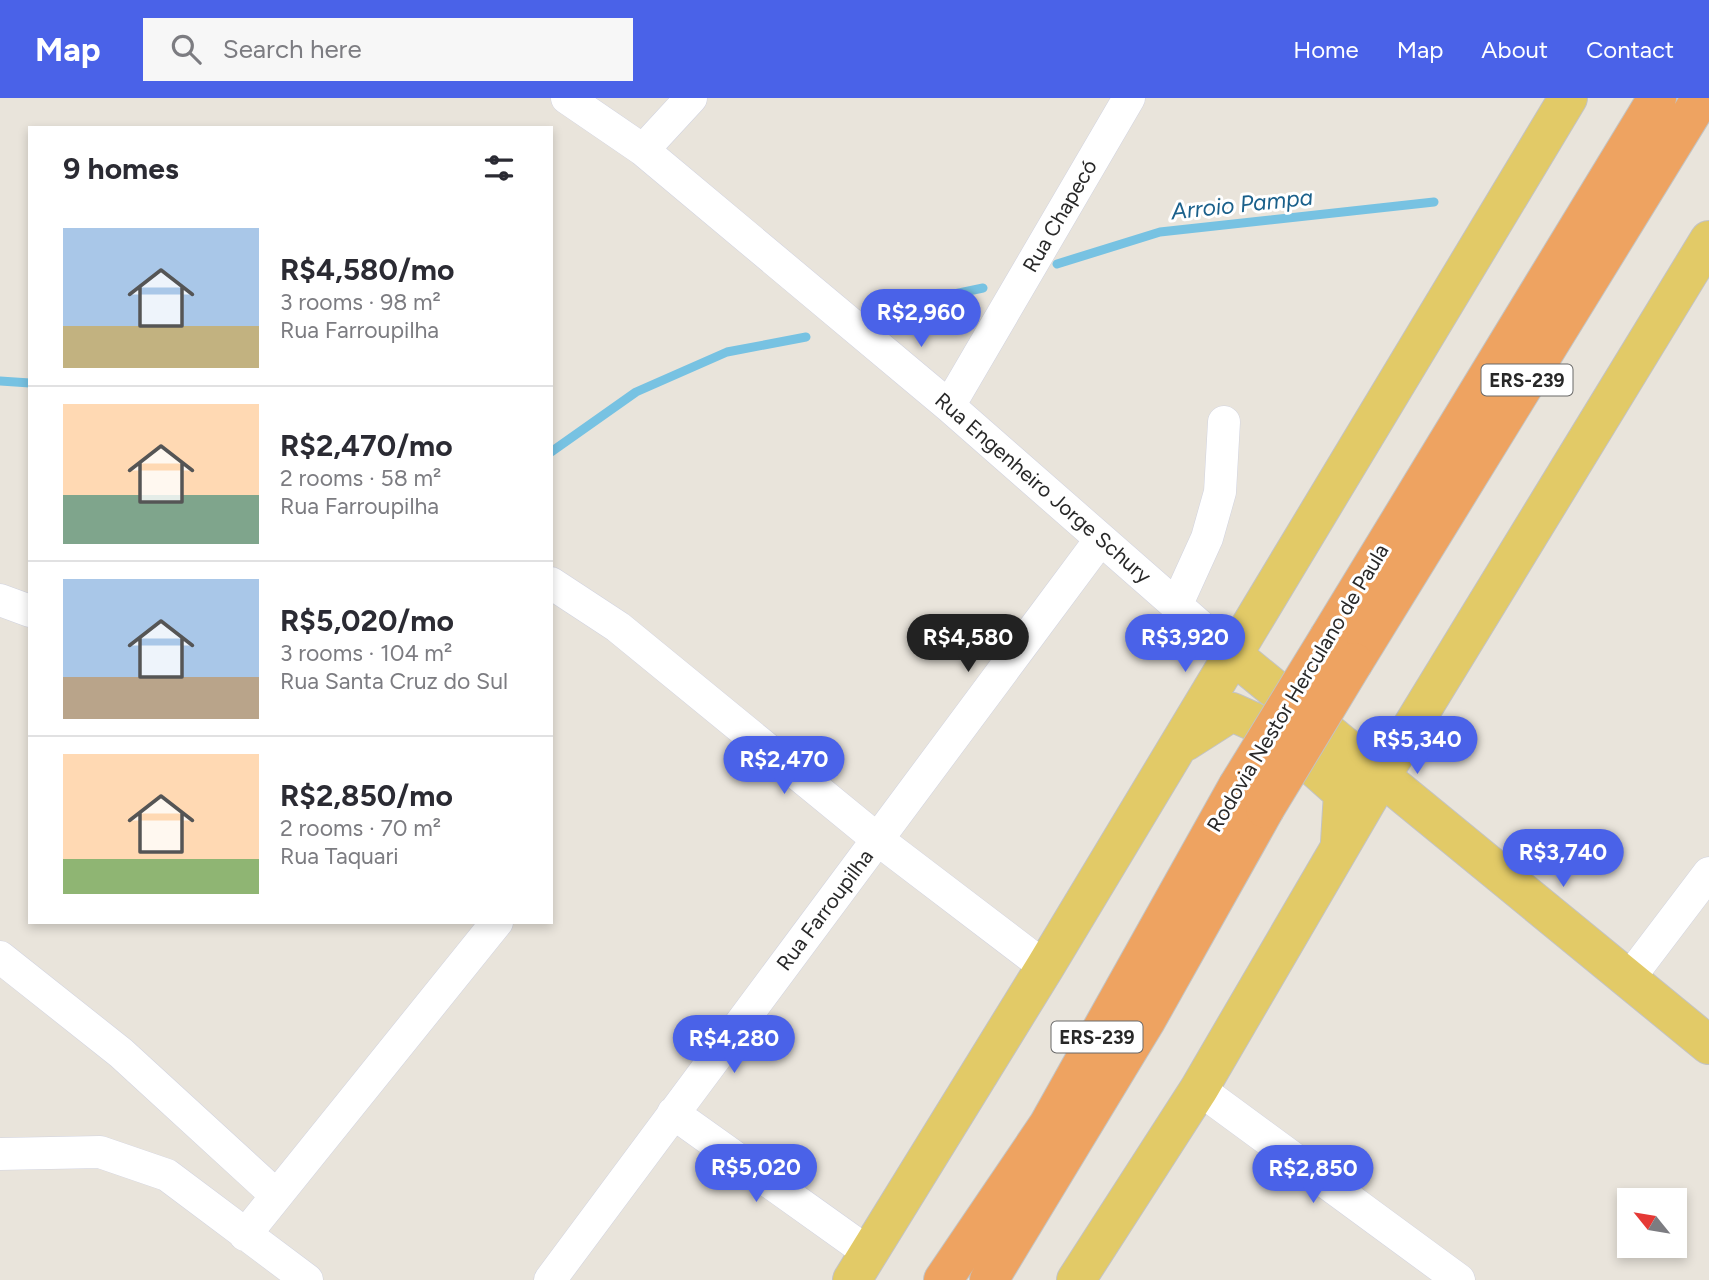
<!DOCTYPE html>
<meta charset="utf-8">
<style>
:root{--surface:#fff;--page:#f7f7f7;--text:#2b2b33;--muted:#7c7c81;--line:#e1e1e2;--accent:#4a62e8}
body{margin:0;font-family:Figtree,sans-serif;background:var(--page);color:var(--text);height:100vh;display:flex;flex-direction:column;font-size:26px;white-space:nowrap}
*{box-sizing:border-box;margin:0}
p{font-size:23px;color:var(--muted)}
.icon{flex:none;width:38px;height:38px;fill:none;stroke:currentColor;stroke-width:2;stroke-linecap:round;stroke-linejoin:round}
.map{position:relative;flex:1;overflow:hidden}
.drawer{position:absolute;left:28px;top:28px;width:525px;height:798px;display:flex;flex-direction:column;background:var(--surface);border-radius:0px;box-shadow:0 4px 10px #0003}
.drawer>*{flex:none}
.needle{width:46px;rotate:300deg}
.fabs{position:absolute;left:1617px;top:1090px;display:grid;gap:14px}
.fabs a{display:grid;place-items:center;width:70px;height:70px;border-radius:0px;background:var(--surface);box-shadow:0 4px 10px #0003;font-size:35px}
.price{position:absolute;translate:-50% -60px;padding:0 16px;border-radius:24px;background:var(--accent);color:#fff;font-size:23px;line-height:46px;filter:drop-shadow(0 2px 4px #0008)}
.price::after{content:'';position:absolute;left:50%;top:42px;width:21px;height:16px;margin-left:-10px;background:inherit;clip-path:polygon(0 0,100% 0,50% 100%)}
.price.selected{background:#222;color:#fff}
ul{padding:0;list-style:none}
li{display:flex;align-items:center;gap:21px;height:175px;padding:0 35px}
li+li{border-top:2px solid var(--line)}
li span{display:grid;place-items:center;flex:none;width:196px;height:140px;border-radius:0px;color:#555}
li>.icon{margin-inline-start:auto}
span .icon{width:84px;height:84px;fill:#fffc;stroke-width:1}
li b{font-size:30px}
h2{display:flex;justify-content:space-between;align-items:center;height:84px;padding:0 35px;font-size:30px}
header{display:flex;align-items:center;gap:42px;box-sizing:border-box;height:98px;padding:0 35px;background:var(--accent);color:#fff}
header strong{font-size:33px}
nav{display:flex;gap:38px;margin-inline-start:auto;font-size:24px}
.search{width:490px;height:63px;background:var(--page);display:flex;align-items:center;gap:18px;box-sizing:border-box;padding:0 24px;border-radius:0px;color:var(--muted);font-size:26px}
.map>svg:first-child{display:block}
</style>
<header>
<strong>Map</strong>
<div class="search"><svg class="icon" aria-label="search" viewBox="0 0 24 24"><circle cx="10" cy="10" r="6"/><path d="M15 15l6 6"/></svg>Search here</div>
<nav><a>Home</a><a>Map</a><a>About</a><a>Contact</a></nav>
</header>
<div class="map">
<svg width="1709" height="1182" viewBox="0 0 1709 1182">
<rect width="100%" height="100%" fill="#e9e4db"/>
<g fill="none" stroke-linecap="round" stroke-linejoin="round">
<!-- stream -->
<path stroke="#77c2e2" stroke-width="9" d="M 1057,166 L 1160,134 L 1434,104
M 892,209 L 983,190
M 0,283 L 30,285
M 551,354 L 636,294 L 727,254 L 806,239"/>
<defs>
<path id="minor" d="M 567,0 L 643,52 L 949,308 L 1232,556
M 643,52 L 691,0
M 949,308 L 1129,0
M 551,485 L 618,529 L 877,741 L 1045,869
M 0,502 L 30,513
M 1177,506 L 1207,440 L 1220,394 L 1224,324
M 0,859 L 121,955 L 276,1097
M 1627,883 L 1709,775
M 1199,991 L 1459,1182
M 673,1015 L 869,1155
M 0,1056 L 100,1054 L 167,1077 L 307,1182
M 245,1137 L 497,824
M 550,1182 L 1100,442"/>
<path id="major" d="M 1232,556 L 1709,947
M 1185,644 L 1232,614 L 1272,632 L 1343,695 L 1340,744
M 852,1182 L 1045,869 L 1568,0
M 1076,1182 L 1199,991 L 1381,679 L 1709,142"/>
<path id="highway" d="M 1329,539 L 1657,0
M 1354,564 L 1701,0
M 943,1182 L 1048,1027 L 1237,689
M 989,1182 L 1146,923 L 1265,711"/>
</defs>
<!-- minor casing -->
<use href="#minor" stroke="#d1d3e0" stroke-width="33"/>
<!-- major casing -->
<use href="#major" stroke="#c3c3c3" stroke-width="40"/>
<!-- highway casing -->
<use href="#highway" stroke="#c3c3c3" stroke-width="40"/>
<!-- minor -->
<use href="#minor" stroke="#fff" stroke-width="32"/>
<!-- major -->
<use href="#major" stroke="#e2ca67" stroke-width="38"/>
<!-- highway -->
<use href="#highway" stroke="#eea361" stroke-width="38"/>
<defs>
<path id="highway-bridge" d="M 1237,689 L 1329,539
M 1265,711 L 1354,564"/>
</defs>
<!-- highway-bridge casing -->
<use href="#highway-bridge" stroke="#c3c3c3" stroke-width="40" stroke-linecap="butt"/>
<!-- highway-bridge -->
<use href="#highway-bridge" stroke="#eea361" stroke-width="38"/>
</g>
<g text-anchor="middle" stroke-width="6" stroke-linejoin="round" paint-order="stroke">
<!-- shield labels -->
<g fill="#fff" stroke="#686868" stroke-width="2">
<rect x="1481.5" y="266.5" width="91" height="31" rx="5"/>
<rect x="1051.5" y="923.5" width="91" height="31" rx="5"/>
</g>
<g font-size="19" font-weight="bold" fill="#282828">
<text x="1527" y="289">ERS-239</text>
<text x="1097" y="946">ERS-239</text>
</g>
<!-- street labels -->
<g font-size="21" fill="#282828" stroke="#fff">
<text transform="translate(1060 118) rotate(-60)" y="7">Rua Chapecó</text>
<text transform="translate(1043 390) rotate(41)" y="7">Rua Engenheiro Jorge Schury</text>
<text transform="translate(1298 590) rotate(-59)" y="7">Rodovia Nestor Herculano de Paula</text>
<text transform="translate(825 812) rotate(-53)" y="7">Rua Farroupilha</text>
</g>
<!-- water labels -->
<g font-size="23" font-style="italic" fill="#1a608b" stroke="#fff">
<text transform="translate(1242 106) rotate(-6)" y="8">Arroio Pampa</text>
</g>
</g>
</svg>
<div class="fabs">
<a><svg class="needle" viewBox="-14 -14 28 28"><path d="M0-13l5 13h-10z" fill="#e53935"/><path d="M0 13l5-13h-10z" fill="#7c7c81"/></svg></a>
</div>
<b class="price" style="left:921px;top:251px">R$2,960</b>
<b class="price selected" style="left:968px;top:576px">R$4,580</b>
<b class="price" style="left:1185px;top:576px">R$3,920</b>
<b class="price" style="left:1417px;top:678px">R$5,340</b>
<b class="price" style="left:784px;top:698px">R$2,470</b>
<b class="price" style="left:1563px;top:791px">R$3,740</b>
<b class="price" style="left:734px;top:977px">R$4,280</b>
<b class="price" style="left:756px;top:1106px">R$5,020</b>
<b class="price" style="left:1313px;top:1107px">R$2,850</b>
<section class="drawer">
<h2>9 homes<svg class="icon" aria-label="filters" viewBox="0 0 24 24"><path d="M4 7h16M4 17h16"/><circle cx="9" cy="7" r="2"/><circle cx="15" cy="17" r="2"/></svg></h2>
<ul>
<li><span style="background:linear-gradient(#a9c7e8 70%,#c2b280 0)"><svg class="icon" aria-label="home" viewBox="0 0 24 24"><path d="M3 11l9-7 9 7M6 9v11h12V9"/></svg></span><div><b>R$4,580/mo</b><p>3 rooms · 98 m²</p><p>Rua Farroupilha</p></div></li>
<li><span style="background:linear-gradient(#ffd9b3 65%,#7fa58c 0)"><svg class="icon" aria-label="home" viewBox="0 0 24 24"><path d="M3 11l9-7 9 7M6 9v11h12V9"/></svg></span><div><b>R$2,470/mo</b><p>2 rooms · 58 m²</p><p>Rua Farroupilha</p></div></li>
<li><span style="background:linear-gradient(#a9c7e8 70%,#b9a48a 0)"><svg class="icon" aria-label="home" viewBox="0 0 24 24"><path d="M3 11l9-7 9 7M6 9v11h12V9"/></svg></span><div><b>R$5,020/mo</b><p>3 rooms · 104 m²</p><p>Rua Santa Cruz do Sul</p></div></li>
<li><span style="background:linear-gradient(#ffd9b3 75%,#8fb573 0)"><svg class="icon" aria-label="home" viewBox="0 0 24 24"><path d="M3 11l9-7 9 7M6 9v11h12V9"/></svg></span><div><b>R$2,850/mo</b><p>2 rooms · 70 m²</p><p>Rua Taquari</p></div></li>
</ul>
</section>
</div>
